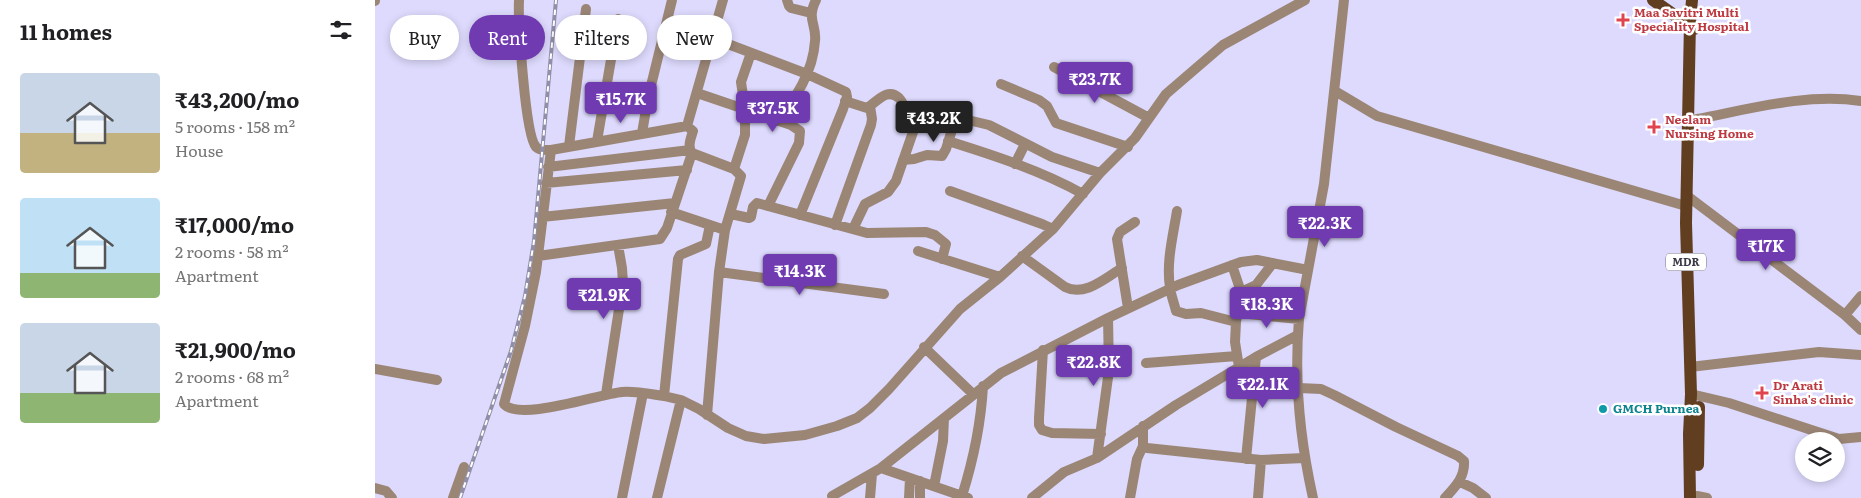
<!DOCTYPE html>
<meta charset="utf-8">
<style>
:root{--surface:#fff;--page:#f6f6f6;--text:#202124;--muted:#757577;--accent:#703bb1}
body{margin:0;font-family:Literata,serif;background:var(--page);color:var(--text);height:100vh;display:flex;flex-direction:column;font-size:19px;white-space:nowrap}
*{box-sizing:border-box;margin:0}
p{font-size:16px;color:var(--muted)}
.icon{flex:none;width:28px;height:28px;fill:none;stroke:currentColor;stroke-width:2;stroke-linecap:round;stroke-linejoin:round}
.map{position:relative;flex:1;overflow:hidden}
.details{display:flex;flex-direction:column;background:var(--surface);width:375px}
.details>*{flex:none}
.hud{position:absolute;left:15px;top:15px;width:475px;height:45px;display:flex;gap:10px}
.fabs{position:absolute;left:1420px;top:432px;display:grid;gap:10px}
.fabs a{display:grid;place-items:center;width:50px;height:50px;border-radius:50%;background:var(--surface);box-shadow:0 2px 8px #0003;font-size:25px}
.price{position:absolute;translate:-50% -42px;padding:0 11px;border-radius:5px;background:var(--accent);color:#fff;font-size:16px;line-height:32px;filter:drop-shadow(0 1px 2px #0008)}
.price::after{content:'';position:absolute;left:50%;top:30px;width:15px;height:11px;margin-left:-8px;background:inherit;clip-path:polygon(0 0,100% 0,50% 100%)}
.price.selected{background:#222;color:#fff}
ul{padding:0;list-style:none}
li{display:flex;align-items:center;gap:15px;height:125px;padding:0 20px}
li span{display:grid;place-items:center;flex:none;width:140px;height:100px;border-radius:5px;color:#555}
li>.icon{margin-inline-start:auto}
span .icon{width:60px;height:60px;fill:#fffc;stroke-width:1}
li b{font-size:21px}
h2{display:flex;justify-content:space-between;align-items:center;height:60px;padding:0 20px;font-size:21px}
.chip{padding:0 18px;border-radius:22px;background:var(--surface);box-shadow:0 2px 8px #0003;font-size:18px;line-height:45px}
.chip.selected{background:var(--accent);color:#fff}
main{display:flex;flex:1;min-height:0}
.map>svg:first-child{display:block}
</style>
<main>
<section class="details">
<h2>11 homes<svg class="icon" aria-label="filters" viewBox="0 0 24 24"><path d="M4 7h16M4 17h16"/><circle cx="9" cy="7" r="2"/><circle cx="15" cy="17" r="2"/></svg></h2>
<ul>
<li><span style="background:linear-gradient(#c9d6e8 60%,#c2b280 0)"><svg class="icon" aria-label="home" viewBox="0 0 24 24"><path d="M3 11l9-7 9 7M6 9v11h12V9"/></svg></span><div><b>₹43,200/mo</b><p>5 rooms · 158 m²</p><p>House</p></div></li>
<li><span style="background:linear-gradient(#bfe0f5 75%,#8fb573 0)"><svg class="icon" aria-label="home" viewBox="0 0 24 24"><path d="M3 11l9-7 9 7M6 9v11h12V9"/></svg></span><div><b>₹17,000/mo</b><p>2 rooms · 58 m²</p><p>Apartment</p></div></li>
<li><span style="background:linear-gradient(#c9d6e8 70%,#8fb573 0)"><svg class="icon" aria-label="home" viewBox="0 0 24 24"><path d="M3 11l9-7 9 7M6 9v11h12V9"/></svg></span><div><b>₹21,900/mo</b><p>2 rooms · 68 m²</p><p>Apartment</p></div></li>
</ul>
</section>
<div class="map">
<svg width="1486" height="498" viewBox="0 0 1486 498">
<rect width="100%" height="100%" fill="#dddafd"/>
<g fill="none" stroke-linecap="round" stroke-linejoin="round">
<!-- minor -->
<path stroke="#9b8676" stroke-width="10" d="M 144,0 C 143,21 150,135 161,147 C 165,151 171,150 176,150 L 312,126 L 318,131 C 316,138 312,146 317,153 L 359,169 L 366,176 L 350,230
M 412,0 L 414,6 L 416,8 L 436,13
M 0,1 L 0,0
M 337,38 L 432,74 L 471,92 L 472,97 L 468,109 L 425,215
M 679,67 L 774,118
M 626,84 L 664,100 L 672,106 L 681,123 L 753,147
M 960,91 L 1002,116 L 1311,206
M 322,93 L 416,125 L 425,131 L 424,143 L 393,206
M 470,101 L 492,108 C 502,102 512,87 524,98 C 527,101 528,105 531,108 L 546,109 L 614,125 L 677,157 L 725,173
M 1322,119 C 1375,109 1431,93 1486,101
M 402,121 C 421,98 438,72 440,41 C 442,24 431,20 441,0
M 312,126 L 348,0
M 267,133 L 273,98 L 297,0
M 222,141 L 243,19
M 573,141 C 618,155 667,171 708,194
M 194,146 L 211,9
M 176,150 L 161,272 L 150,326 L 129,404 C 144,422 224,394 247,392 C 261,391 275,394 289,396
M 528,160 L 539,159 L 552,155 L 567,156 L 571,149 L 581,117
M 640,164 L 650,144
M 173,167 L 315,150
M 359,169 L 370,135 L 370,109 L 366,82 L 376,53
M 171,183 L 312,170
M 575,191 L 667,224 L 678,229
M 1311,195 L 1470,315 L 1486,330
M 802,211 C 798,236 791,262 795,288 C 796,295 799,303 801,311 L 811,314 L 826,313 L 861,322
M 296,212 L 350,230 L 344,272 L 332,415
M 356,214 L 374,218 L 376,217 L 378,207 L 382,203 L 492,233 L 551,232 L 560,235 L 571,244 L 567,259
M 167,217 L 300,203
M 460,225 L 496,125 L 497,119 L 495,106
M 478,229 L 490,204 L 513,192 L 521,181 L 546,109
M 543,251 L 625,277
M 163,256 L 285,239 L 292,228 L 317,153
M 647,256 L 690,287 C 710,297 730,278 747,268
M 857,265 L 866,292 L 861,322 L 860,342 L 864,367
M 344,272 L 509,294
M 866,292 L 881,285 L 898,263
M 753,308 L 742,239 L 745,232 L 760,222
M 863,313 L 924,319
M 1470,315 L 1486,296
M 549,347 L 598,394
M 668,350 L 664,418 L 664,425 L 667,430 L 677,433 L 726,434
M 771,363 L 862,356
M 1315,367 L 1444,352 L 1486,355
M 0,369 L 62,380
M 924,388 L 946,389 L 959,395 L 1021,427 L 1083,456 L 1089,461 C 1090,477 1081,486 1070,498
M 231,394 L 248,283 L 247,268 L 243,245
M 1316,394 L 1354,403 L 1464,439 L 1486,437
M 306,400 L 324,409 L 353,428 L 371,436 L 389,439 L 430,435 L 462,426 L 482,418 L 495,408 L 514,389 L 585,309 L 625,277 L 678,229 L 725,173 L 760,138 L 791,94 L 848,45 L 930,0
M 768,426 L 768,446 L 772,448 L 886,460 L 929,458
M 722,458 L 734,370 L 733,318
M 871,459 L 881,357
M 506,468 L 593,498
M 1085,482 L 1098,488 L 1111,498
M 559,486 L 568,441 L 569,418
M 0,488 L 11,491 L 17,498
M 457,496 L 506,468 L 626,373 L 733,318 L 803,285 L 866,262 L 882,260 L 933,270
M 587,496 C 598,461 606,423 608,386
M 1322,496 L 1332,498
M 78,498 L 89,467
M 247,498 L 268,393
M 282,498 L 306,400 L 289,396 L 303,259 L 305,255 L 331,244 L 335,225
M 495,498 L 497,474
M 534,498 L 535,478
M 545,498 L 545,481
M 657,498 L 689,472 L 722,458 L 801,405 L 881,357 L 923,335
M 755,498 L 762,459 L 768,446
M 883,498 L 886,460
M 938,498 C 925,440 919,379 924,319 L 949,184 L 969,0"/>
<!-- major -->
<path stroke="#613e1f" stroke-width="12" d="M 1278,0 L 1319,29
M 1323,465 L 1324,407
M 1315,498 L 1314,434 L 1316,394 L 1311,223 L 1315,22 L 1317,0"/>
<defs>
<path id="rail" d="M 85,498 L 136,351 L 150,296 L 159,241 L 181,0"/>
</defs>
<!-- rail casing -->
<use href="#rail" stroke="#918fa8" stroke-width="4"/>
<!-- rail -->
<use href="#rail" stroke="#fff" stroke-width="2" stroke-dasharray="5.5" stroke-linecap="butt"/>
</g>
<!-- markers -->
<g fill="#e0444e" stroke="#fff" stroke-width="2">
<path d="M1245.5 12.5h5v5h5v5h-5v5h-5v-5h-5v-5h5z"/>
<path d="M1276.5 119.5h5v5h5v5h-5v5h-5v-5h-5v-5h5z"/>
<path d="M1384.5 385.5h5v5h5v5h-5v5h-5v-5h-5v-5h5z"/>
</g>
<circle fill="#0f9aa8" stroke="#fff" stroke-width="2" cx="1228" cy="409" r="5"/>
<g text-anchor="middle" stroke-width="5" stroke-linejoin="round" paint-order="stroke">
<!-- shield labels -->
<rect fill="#fff" stroke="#76757f" stroke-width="1" x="1291" y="253.5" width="40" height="17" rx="4"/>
<g font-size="11" font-weight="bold" fill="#3b3a48">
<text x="1311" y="266">MDR</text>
</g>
<!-- health labels -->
<g font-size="12" font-weight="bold" fill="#be3a42" stroke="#fff" text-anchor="start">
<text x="1259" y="17">Maa Savitri Multi<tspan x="1259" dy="14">Speciality Hospital</tspan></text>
<text x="1290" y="124">Neelam<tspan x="1290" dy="14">Nursing Home</tspan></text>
<text x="1398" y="390">Dr Arati<tspan x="1398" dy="14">Sinha's clinic</tspan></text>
</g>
<!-- culture labels -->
<g font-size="12" font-weight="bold" fill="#0d838f" stroke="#fff" text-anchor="start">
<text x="1238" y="413">GMCH Purnea</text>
</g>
</g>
</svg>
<div class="fabs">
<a><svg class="icon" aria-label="layers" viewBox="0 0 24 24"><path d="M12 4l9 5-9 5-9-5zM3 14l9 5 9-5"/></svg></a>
</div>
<b class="price" style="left:720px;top:104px">₹23.7K</b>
<b class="price" style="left:246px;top:124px">₹15.7K</b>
<b class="price" style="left:398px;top:133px">₹37.5K</b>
<b class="price selected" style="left:559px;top:143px">₹43.2K</b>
<b class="price" style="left:950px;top:248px">₹22.3K</b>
<b class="price" style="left:1391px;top:271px">₹17K</b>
<b class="price" style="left:425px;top:296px">₹14.3K</b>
<b class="price" style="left:229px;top:320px">₹21.9K</b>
<b class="price" style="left:892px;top:329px">₹18.3K</b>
<b class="price" style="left:719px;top:387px">₹22.8K</b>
<b class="price" style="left:888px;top:409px">₹22.1K</b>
<div class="hud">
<a class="chip">Buy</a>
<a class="chip selected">Rent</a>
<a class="chip">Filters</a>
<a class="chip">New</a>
</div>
</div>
</main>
